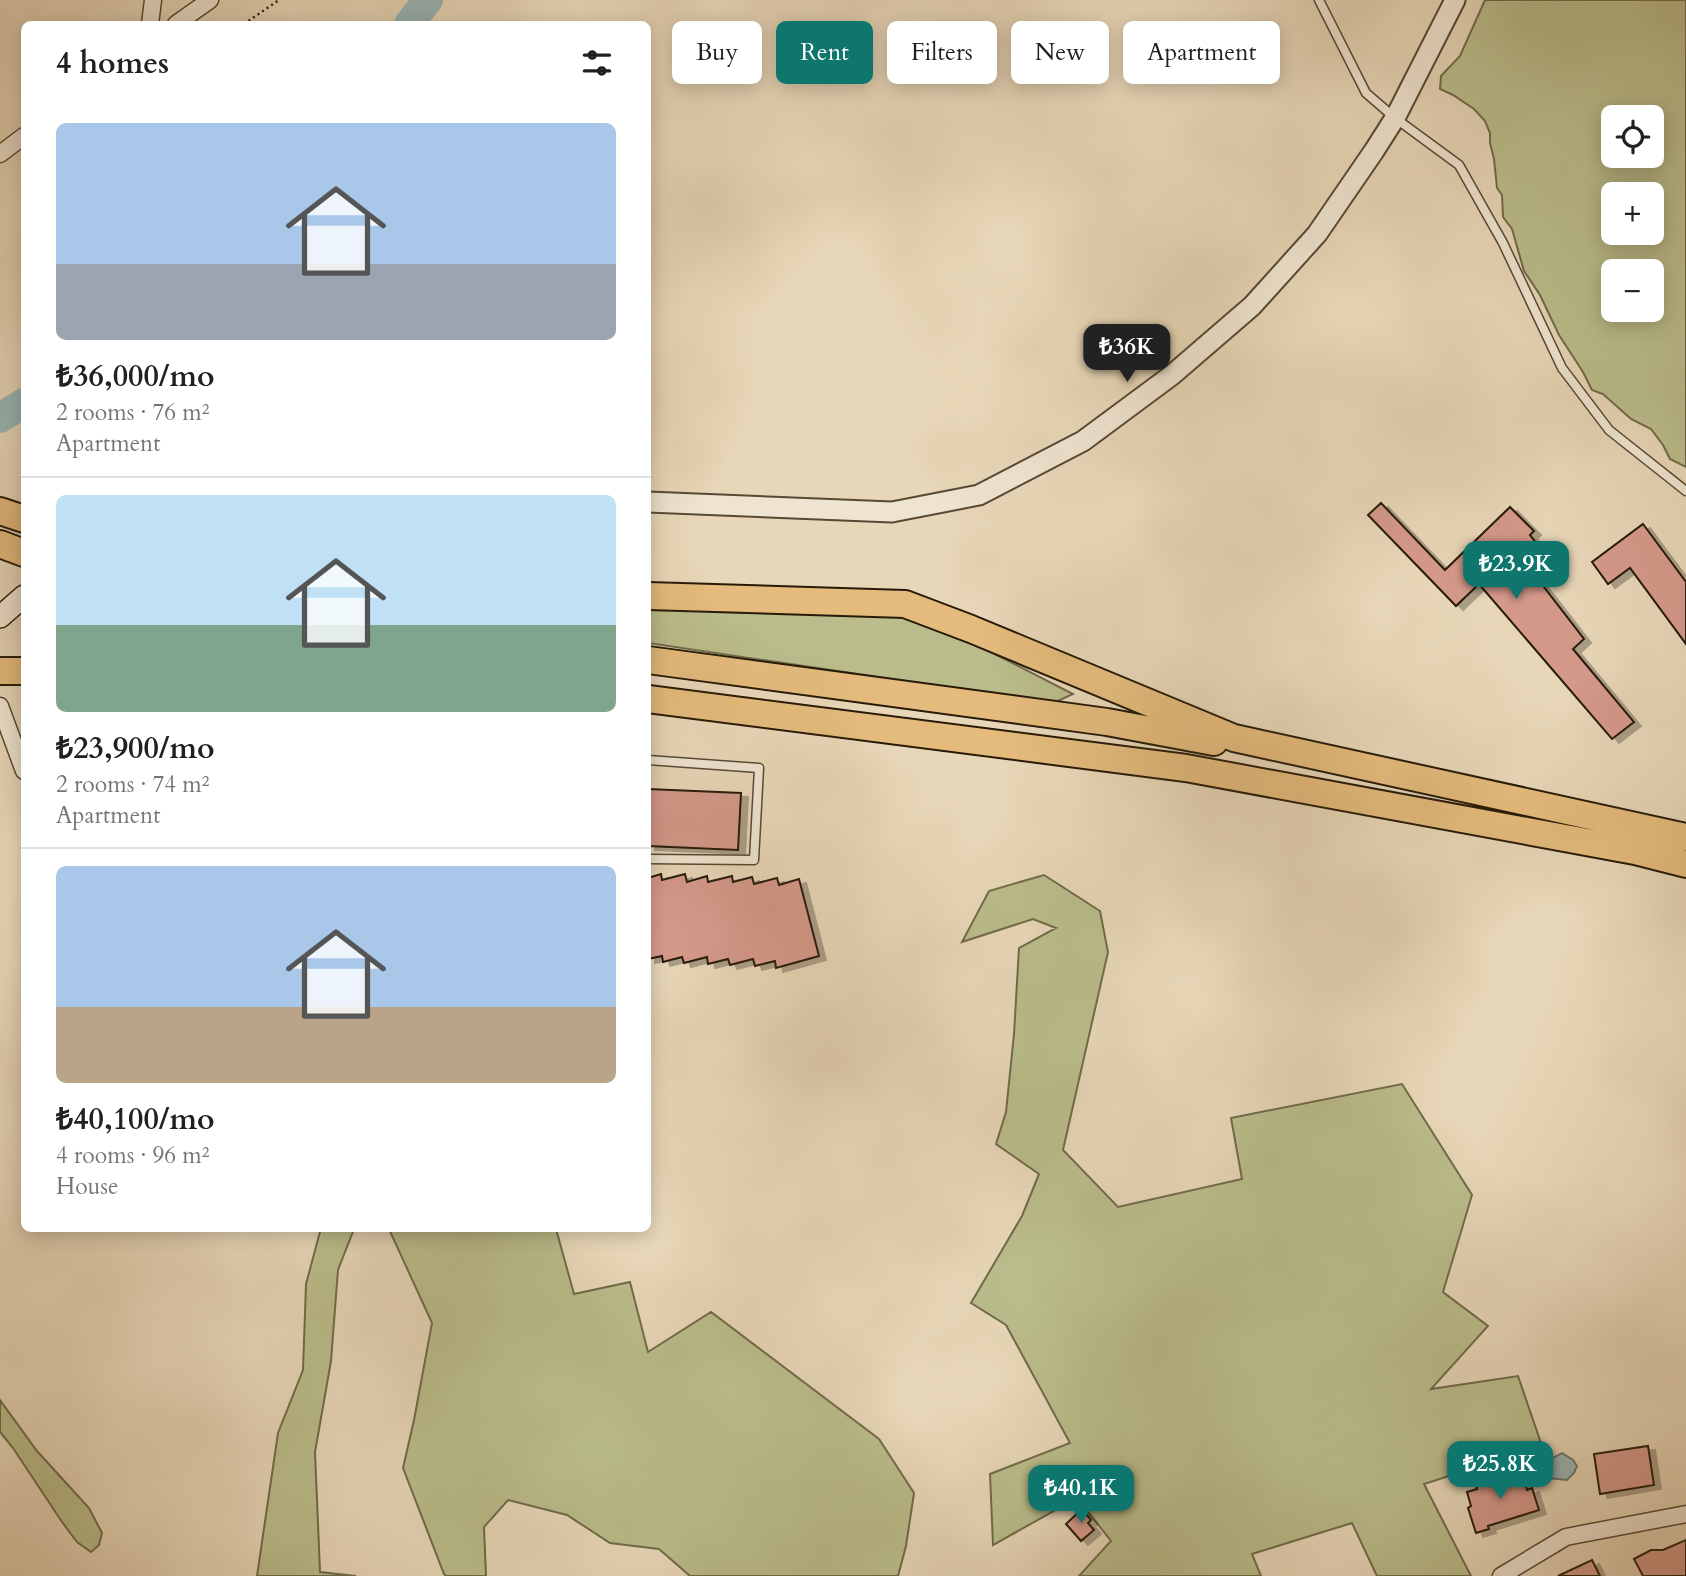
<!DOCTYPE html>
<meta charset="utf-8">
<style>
:root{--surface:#fff;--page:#f6f6f6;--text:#202124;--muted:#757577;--line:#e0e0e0;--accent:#0f766e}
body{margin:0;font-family:Cardo,serif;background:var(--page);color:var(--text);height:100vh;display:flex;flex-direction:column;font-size:26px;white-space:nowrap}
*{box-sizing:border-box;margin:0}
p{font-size:23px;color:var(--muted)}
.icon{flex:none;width:38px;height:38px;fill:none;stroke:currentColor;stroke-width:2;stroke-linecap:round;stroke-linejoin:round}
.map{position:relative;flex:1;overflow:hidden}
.drawer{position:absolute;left:21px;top:21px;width:630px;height:1211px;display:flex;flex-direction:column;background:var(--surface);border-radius:10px;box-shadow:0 4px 18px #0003}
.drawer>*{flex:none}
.top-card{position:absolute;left:672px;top:21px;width:665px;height:63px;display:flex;gap:14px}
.buttons{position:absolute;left:1601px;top:105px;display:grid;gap:14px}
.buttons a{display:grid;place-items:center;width:63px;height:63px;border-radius:10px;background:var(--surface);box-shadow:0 4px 18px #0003;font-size:35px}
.price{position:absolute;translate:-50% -60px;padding:0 16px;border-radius:14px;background:var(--accent);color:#fff;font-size:23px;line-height:46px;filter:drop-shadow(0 2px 4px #0008)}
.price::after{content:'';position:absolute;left:50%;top:42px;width:21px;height:16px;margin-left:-10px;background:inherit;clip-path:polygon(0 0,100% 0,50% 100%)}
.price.current{background:#222;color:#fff}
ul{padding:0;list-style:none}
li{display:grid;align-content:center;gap:14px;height:371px;padding:0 35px}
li+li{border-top:2px solid var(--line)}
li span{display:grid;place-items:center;height:217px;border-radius:10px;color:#555}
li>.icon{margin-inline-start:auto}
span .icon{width:126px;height:126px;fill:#fffc;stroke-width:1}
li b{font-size:30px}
h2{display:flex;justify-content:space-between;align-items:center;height:84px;padding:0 35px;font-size:30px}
.pill{padding:0 24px;border-radius:10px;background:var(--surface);box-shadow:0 4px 18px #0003;font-size:24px;line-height:63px}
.pill.current{background:var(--accent);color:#fff}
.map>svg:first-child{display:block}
</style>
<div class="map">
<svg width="1686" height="1576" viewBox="0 0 1686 1576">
<defs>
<filter id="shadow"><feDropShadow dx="7" dy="4" stdDeviation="0" flood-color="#0004"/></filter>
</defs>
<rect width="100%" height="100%" fill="#e7d6b7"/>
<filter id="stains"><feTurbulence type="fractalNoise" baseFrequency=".00286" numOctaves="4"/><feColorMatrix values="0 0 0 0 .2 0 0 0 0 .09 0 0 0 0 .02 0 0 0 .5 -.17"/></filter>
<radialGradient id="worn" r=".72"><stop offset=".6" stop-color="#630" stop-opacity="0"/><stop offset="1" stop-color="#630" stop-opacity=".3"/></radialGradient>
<!-- green -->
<path fill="#babc8b" stroke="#706b4a" stroke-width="2" fill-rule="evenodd" d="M 1485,0 L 1686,0 L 1686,467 L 1670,459 L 1663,445 L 1651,429 L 1631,419 L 1603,394 L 1592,390 L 1583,372 L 1559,335 L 1540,295 L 1524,271 L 1512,229 L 1503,217 L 1502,195 L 1497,188 L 1494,159 L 1490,143 L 1490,133 L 1485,121 L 1474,109 L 1453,95 L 1440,89 L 1441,76 L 1460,56 ZM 1652,117 L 1652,156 L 1614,156 L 1614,117 ZM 1652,194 L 1652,233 L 1614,233 L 1614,194 ZM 1614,271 L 1652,271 L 1652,310 L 1614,310 Z
M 648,597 L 887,609 L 936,624 L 1073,694 L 1058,701 L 1027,699 L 648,643 Z
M 1044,875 L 1100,911 L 1108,952 L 1063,1150 L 1118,1207 L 1242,1179 L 1231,1118 L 1402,1084 L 1472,1195 L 1443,1292 L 1488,1326 L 1431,1389 L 1518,1376 L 1542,1446 L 1424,1484 L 1471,1576 L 1377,1576 L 1352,1523 L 1252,1554 L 1261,1576 L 1079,1576 L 1111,1541 L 1077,1498 L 993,1545 L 990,1474 L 1070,1443 L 1006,1325 L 971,1303 L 1022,1216 L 1039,1174 L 996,1144 L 1006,1112 L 1014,1034 L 1019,948 L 1056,928 L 1033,919 L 962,942 L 989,891 Z
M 321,1228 L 354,1229 L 338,1270 L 331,1361 L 315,1452 L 320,1572 L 356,1576 L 257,1576 L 278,1433 L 303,1370 L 306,1284 Z
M 381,1229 L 556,1229 L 574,1294 L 630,1282 L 648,1352 L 711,1312 L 879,1439 L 914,1493 L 906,1546 L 898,1576 L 690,1576 L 659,1549 L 610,1543 L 567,1515 L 508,1500 L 484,1527 L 486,1576 L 446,1576 L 444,1574 L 403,1468 L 414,1420 L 432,1323 L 389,1229 Z
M 0,1400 L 37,1451 L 89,1508 L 102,1533 L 99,1545 L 91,1552 L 77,1542 L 62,1522 L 13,1448 L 0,1432 Z"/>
<!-- water -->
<path fill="#99b7b7" stroke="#6b7871" stroke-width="2" d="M 1562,1453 L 1573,1460 L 1577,1466 L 1574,1473 L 1567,1480 L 1547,1478 L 1542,1472 C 1545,1460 1552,1459 1562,1453 Z"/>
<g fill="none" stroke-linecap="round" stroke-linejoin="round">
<!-- river -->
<path stroke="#99b7b7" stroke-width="30" d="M 409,24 L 428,0
M 0,418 L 24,403"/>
</g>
<!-- building -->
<path fill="#d5998a" stroke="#271a08" stroke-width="2" filter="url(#shadow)" d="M 1381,503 L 1445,570 L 1510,507 L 1534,531 L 1530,535 L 1553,564 L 1537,578 L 1584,639 L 1573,649 L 1634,722 L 1612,739 L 1479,584 L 1456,606 L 1368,515 Z
M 1643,524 L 1686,582 L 1686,644 L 1630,568 L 1608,584 L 1592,562 Z
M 648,789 L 741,793 L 738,850 L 648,846 Z
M 661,874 L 662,880 L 685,874 L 687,882 L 707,876 L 708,882 L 732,876 L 733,882 L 752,877 L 754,884 L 777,878 L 779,885 L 799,879 L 819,956 L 776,968 L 775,961 L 755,966 L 753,959 L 730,965 L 728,959 L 708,964 L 707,957 L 684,963 L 682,957 L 663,962 L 662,956 L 648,959 L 648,878 Z
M 1648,1446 L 1654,1485 L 1600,1494 L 1594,1454 Z
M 1512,1473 L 1513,1477 L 1522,1474 L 1527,1490 L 1532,1488 L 1539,1510 L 1488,1526 L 1489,1529 L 1476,1533 L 1468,1508 L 1471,1506 L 1467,1492 L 1477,1489 L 1476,1485 Z
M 1082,1509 L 1091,1520 L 1088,1523 L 1094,1530 L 1081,1541 L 1066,1524 Z
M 1686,1540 L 1686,1576 L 1643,1576 L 1634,1559 L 1651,1550 L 1663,1550 Z
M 1592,1560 L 1600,1576 L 1558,1576 Z"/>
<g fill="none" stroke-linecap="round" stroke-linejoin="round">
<defs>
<path id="service" d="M 1319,0 L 1366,93 L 1395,118 L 1459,165 L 1503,243 L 1562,368 L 1609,430 L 1686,491
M 648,760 L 759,768 L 754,860 L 648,859"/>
<path id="minor" d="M 150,24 L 153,0
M 176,24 L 210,0
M 0,154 L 24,136
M 0,706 L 24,771
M 1501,1576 L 1566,1537 L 1686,1514"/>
<path id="tertiary" d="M 648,502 L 892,512 L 979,495 L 1083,441 L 1172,375 L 1252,306 L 1317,234 L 1374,151 L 1395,118 L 1455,0"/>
<path id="secondary" d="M 0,617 L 24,596"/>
<path id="trunk" d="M 0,511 L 24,519
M 0,544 L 24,553
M 648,596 L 905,604 L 971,629 L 1234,738 L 1686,837
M 648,660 L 1107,722 L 1214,742
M 0,671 L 24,671
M 648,699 L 1186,768 L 1635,851 L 1686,864"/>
</defs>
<!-- service casing -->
<use href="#service" stroke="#574934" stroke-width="11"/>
<!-- minor casing -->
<use href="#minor" stroke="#574934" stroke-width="19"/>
<!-- tertiary casing -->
<use href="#tertiary" stroke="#574934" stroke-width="23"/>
<!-- secondary casing -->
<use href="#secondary" stroke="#271a08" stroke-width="24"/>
<!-- trunk casing -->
<use href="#trunk" stroke="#271a08" stroke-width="30"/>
<!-- path -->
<path stroke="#271a08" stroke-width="2.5" stroke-dasharray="2 3.5" stroke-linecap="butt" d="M 244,24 L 279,0"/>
<!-- service -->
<use href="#service" stroke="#efe4d0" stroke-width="8"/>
<!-- minor -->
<use href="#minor" stroke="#efe4d0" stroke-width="16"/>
<!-- tertiary -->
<use href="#tertiary" stroke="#efe4d0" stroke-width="19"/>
<!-- secondary -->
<use href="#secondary" stroke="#efe4d0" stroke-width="21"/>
<!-- trunk -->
<use href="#trunk" stroke="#e4bb7c" stroke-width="26"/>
</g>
<rect width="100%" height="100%" filter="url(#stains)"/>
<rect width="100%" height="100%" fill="url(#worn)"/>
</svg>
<div class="buttons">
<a><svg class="icon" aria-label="locate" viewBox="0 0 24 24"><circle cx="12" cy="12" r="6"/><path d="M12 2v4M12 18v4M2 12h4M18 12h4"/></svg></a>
<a>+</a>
<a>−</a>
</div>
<b class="price current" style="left:1127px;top:384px">₺36K</b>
<b class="price" style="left:1516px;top:601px">₺23.9K</b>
<b class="price" style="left:1500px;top:1501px">₺25.8K</b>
<b class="price" style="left:1081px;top:1525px">₺40.1K</b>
<div class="top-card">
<a class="pill">Buy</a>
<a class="pill current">Rent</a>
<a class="pill">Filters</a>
<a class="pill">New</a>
<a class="pill">Apartment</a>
</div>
<section class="drawer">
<h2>4 homes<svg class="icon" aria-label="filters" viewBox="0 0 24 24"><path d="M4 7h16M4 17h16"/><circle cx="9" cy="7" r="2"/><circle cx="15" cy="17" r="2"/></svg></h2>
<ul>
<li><span style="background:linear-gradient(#a9c7e8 65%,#9aa5b1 0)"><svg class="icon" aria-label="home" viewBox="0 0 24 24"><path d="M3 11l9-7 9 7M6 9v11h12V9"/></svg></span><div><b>₺36,000/mo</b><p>2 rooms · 76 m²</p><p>Apartment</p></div></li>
<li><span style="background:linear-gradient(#bfe0f5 60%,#7fa58c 0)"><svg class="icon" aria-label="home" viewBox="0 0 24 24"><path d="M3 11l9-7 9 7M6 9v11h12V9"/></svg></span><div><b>₺23,900/mo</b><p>2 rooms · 74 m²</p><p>Apartment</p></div></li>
<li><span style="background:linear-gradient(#a9c7e8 65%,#b9a48a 0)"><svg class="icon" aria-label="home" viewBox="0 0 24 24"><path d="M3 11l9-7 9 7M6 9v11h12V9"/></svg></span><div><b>₺40,100/mo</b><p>4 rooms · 96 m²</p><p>House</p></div></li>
</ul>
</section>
</div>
